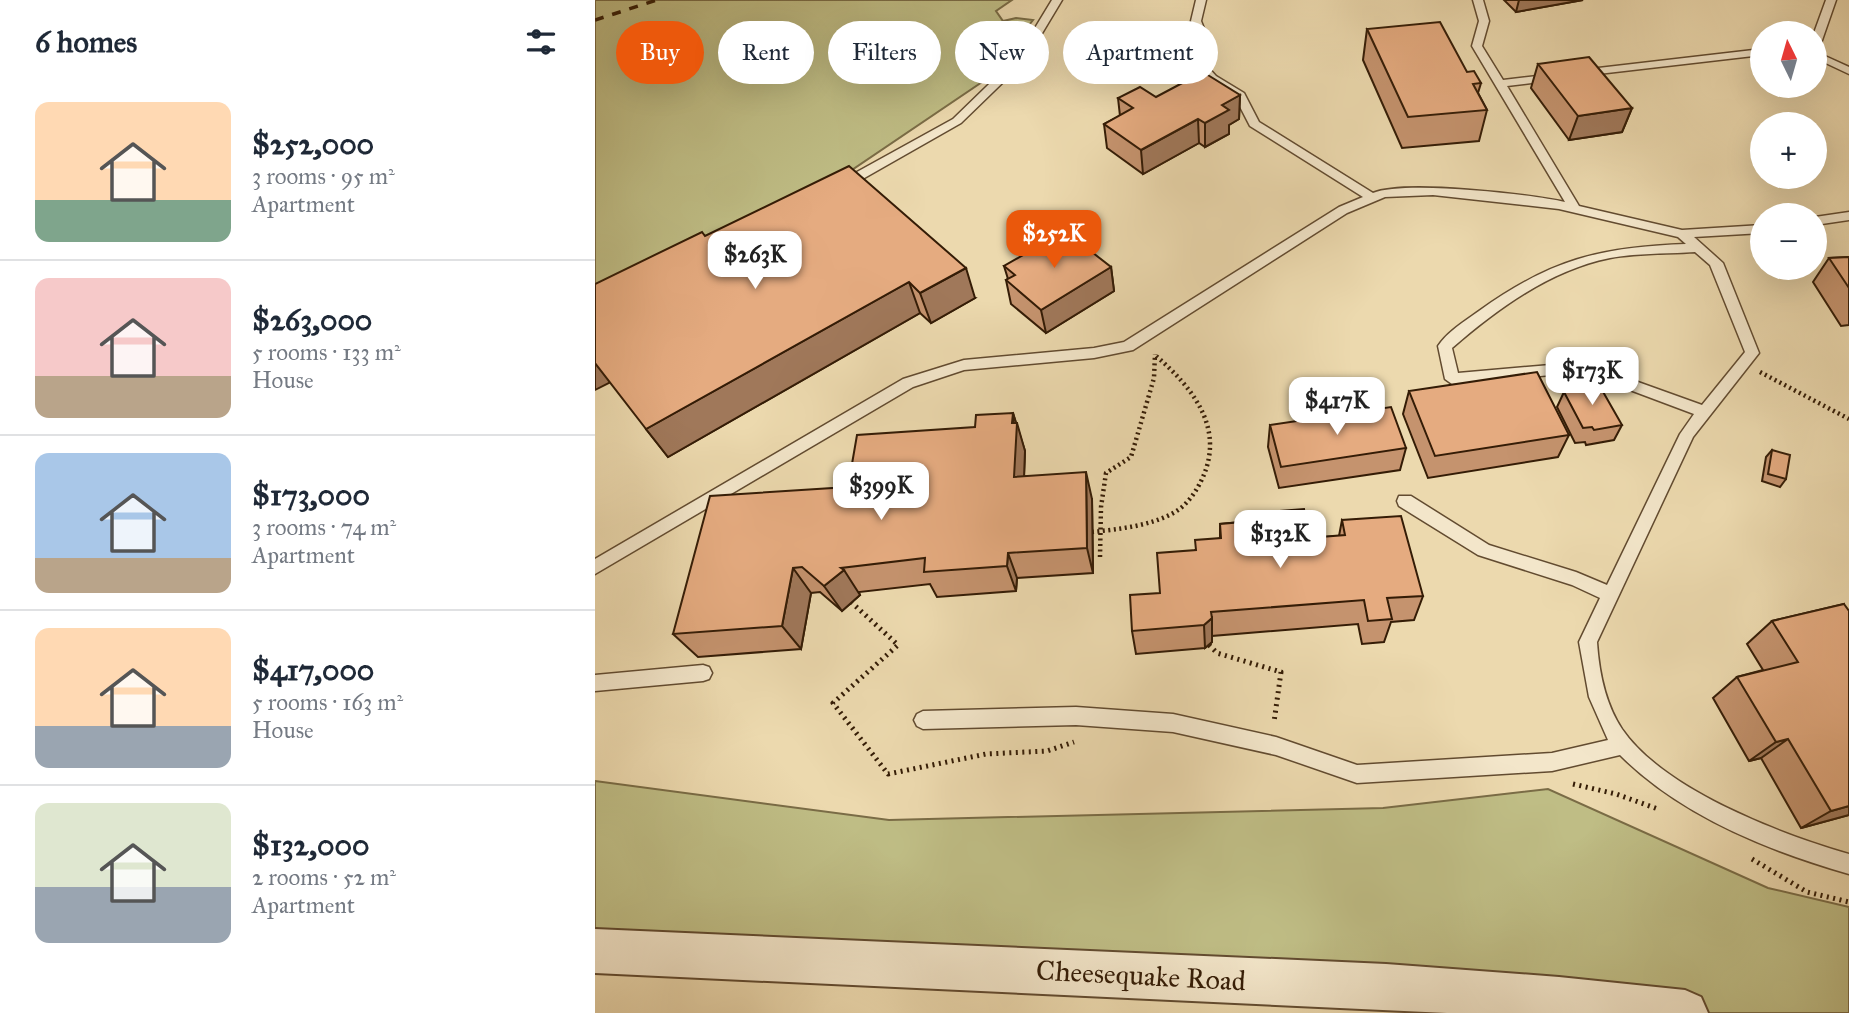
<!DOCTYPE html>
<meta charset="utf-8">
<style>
:root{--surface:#fff;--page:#f6f6f7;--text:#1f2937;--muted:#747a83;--line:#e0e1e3;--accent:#ea580c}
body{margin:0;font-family:"IM FELL Great Primer",serif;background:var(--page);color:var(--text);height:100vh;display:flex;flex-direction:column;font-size:26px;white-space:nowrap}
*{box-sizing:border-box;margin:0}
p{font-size:23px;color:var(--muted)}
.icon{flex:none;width:38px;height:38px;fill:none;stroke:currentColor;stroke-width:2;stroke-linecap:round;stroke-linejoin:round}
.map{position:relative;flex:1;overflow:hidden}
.panel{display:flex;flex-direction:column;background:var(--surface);width:595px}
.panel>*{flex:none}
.guide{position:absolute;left:21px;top:21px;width:665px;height:63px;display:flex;gap:14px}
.needle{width:46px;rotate:355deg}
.tools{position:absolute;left:1155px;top:21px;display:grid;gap:14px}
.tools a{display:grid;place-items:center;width:77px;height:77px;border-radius:50%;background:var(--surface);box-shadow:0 7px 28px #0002;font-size:35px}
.price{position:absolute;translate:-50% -60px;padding:0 16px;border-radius:14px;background:#fff;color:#222;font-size:23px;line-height:46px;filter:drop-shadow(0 2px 4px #0008)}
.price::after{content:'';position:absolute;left:50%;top:42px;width:21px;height:16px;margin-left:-10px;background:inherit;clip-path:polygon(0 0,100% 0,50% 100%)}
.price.active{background:var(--accent);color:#fff}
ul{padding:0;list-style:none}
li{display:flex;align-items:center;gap:21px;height:175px;padding:0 35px}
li+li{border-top:2px solid var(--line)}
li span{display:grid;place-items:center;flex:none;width:196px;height:140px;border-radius:14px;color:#555}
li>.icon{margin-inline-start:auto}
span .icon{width:84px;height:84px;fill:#fffc;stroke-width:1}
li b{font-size:30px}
h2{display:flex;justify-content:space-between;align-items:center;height:84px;padding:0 35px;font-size:30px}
.pill{padding:0 24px;border-radius:32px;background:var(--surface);box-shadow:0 7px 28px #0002;font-size:24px;line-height:63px}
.pill.active{background:var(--accent);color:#fff}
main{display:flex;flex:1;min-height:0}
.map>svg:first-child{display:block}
</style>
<main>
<section class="panel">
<h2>6 homes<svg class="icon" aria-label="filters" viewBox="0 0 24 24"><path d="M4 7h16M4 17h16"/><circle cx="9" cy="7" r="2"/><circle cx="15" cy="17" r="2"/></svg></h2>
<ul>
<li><span style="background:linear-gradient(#ffd9b3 70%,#7fa58c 0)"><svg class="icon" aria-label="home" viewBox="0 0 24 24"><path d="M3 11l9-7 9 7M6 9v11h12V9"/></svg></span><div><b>$252,000</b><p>3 rooms · 95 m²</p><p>Apartment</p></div></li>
<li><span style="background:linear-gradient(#f6c9c9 70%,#b9a48a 0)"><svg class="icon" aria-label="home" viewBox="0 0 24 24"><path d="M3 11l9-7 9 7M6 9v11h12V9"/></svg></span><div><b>$263,000</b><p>5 rooms · 133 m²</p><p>House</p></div></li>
<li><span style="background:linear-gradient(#a9c7e8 75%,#b9a48a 0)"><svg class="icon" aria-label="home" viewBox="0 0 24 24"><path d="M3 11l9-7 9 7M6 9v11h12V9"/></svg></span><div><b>$173,000</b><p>3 rooms · 74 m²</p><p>Apartment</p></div></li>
<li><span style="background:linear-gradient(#ffd9b3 70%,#9aa5b1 0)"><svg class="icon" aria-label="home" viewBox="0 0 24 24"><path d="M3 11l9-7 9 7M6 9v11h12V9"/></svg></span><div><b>$417,000</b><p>5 rooms · 163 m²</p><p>House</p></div></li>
<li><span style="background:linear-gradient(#dfe7d0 60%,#9aa5b1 0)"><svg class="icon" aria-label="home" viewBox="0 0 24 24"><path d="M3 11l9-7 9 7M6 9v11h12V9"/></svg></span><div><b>$132,000</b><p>2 rooms · 52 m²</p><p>Apartment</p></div></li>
</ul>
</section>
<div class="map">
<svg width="1254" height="1013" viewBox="0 0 1254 1013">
<rect width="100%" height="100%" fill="#ecd9ae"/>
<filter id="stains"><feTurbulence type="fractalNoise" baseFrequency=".00286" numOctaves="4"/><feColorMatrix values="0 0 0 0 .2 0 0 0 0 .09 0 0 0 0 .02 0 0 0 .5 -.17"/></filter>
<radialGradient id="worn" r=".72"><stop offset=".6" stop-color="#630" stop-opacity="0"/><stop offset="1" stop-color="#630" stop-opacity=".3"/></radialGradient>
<!-- green -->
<path fill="#bfbd85" stroke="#7a6c46" stroke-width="2" d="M 0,0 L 417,0 L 401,11 L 408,21 L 421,18 L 438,20 L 390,80 L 236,184 L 0,285 Z
M 0,781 L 294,820 L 788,808 L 953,789 L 1173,888 L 1254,907 L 1254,1013 L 1090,1013 L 0,951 Z"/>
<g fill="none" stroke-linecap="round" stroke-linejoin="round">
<defs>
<path id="lane" d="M 457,0 L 467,0 L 431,60 L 366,123 L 250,189 L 242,189 L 242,183 L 358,119 L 423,56 Z
M 601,0 L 611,0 L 606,21 L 614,41 L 610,64 L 621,76 L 649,93 L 664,122 L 778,193 C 809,180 935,194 970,202 L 877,46 L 884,21 L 878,0 L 888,0 L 894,21 L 887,46 L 908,80 L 960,74 L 965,77 L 960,80 L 912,86 L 984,206 L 1087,230 L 1167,225 L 1167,233 L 1099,237 L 1128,263 L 1164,353 L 1098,437 L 1002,642 C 1004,672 1010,703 1027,729 C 1069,790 1185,834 1254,854 L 1254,874 C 1173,851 1085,815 1025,755 L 957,771 L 762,783 L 681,755 L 578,732 L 481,725 L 328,729 L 322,726 L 319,720 L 322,714 L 328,711 L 481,707 L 578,714 L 681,737 L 762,765 L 957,753 L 1013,740 L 994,697 L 984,642 L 1005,598 L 977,585 L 883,555 L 804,506 L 802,501 L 804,496 L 816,496 L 894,545 L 981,572 L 1012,585 L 1085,434 L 1099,414 L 1027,387 L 967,374 L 857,384 L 850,379 L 843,346 C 852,332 870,321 884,311 C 955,260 1004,247 1091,244 L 1083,237 L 964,209 L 838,195 L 790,197 L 752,213 L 538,350 L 499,358 L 369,370 L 318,387 L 0,574 L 0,559 L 308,379 L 369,360 L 499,348 L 529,342 L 744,207 L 768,197 L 655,126 L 640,97 L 613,80 L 601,66 L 604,41 L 596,21 ZM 1100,252 L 1115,265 L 1150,352 L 1107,405 L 1029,377 L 967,364 L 863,373 L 857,348 C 902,309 955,270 1015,258 C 1043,253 1072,254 1100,252 Z
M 1231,0 L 1241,0 L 1225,46 L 1230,56 L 1254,67 L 1254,74 L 1220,58 L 1219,33 Z
M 1167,49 L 1167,55 L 986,76 L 981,73 L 986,70 Z
M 1254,212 L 1254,220 L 1220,225 L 1220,217 Z
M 108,665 L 114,667 L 117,673 L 114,679 L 108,681 L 0,691 L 0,675 Z"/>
<path id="street" d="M 0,929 L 791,964 L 964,977 L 1090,990 L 1106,997 L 1113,1013 L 852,1013 L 0,973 Z"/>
</defs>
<!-- lane casing -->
<use href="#lane" stroke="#624b30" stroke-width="3"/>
<!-- street casing -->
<use href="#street" stroke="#624b30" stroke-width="4"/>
<!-- path-far1 -->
<path stroke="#341c06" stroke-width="4.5" stroke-dasharray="2 3.5" stroke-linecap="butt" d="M 1165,372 L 1254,419
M 497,532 C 524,529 556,526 580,512 C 592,505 601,492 607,479 C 631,428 597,387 560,355
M 505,557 L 506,507 L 511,473 L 536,457 L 559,378 L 560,354"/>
<!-- path -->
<path stroke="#341c06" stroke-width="5" stroke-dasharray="2 4.5" stroke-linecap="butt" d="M 256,602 L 303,645 L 238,703 L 293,774 L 391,754 L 452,751 L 479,742
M 614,645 L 622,653 L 686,672 L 679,722
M 978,784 L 1021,794 L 1063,809
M 1157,859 L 1212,892 L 1254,902"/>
<!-- lane -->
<use href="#lane" fill="#f3e6ca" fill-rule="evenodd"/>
<!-- street -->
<use href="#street" fill="#f3e6ca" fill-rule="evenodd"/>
<!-- rail -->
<path stroke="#341c06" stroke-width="3.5" stroke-dasharray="9 9" stroke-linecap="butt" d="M 0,20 L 62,0"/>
</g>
<!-- wall -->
<path fill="#c5936e" stroke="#341c06" stroke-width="2" d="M 909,0 L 988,0 L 921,12 Z
M 772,29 L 872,72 L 886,83 L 883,93 L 892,110 L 884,141 L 807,148 L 768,60 Z
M 943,64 L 1037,108 L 1027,132 L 974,140 L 936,88 Z
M 645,95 L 644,119 L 634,125 L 634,134 L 610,147 L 604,143 L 548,174 L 512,148 L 509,124 L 525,116 L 523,98 Z
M 110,236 L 380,298 L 336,323 L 325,313 L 73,457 L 51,429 Z
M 1254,257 L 1254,325 L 1246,326 L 1218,282 L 1234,258 Z
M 409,266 L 516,267 L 519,291 L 451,333 L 416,304 L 411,280 L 413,279 Z
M 976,387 L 1027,425 L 1019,440 L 991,445 L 990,442 L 980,443 L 962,407 L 969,392 L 974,391 Z
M 814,391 L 974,435 L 963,457 L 833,478 L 808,414 Z
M 418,413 L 430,451 L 429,476 L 497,499 L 498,573 L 422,578 L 421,591 L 342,597 L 335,584 L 264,592 L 265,595 L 247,611 L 225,592 L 216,593 L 206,649 L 103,657 L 78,634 L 253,487 L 380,427 Z
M 675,425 L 811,448 L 805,470 L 684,488 L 673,447 Z
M 1177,450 L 1191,479 L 1185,487 L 1167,481 L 1171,457 Z
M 646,514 L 713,538 L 744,536 L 747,520 L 828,596 L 819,620 L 796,622 L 789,642 L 767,644 L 763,624 L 617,636 L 617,642 L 610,648 L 541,654 L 537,631 L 565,593 L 600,550 L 625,538 L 625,524 L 646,522 Z
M 1249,604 L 1254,815 L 1206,828 L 1166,758 L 1154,761 L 1118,698 L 1142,677 L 1168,670 L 1152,644 L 1177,621 Z"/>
<!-- shaded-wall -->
<path fill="#a0785a" stroke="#341c06" stroke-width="2" d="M 924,0 L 988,0 L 921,12 Z
M 645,95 L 644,119 L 634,125 L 634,134 L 610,147 L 610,123 L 627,105 Z
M 1037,108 L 1027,132 L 974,140 L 983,116 Z
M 603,119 L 604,143 L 548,174 L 546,150 Z
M 516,267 L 519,291 L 451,333 L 446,310 Z
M 371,268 L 380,298 L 336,323 L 325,293 Z
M 314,282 L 325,313 L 73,457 L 51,429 Z
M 0,362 L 16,382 L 0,390 Z
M 418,413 L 422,427 L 422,423 L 430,451 L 428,504 L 419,477 Z
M 491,472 L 497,499 L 498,573 L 492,548 Z
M 413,553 L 422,578 L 421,591 L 412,566 Z
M 198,568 L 216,593 L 206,649 L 187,626 Z
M 249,570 L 265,595 L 247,611 L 229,586 Z
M 617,618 L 617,642 L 610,648 L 609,625 Z
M 1193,739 L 1166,758 L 1154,761 L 1181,742 Z
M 1254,806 L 1254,815 L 1206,828 L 1236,811 Z"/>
<!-- building -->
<path fill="#e5ab80" stroke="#341c06" stroke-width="2" d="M 845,22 L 872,72 L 879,71 L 886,83 L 878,84 L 892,110 L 813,117 L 772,29 Z
M 994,57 L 1037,108 L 983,116 L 943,64 Z
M 608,72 L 645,95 L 627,105 L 634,110 L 610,123 L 603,119 L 546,150 L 509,124 L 538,108 L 523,98 L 545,87 L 561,97 Z
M 254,166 L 371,268 L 325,293 L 314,282 L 51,429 L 0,363 L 0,284 L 107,232 L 110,236 Z
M 470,231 L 516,267 L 446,310 L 411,280 L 420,275 L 409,266 Z
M 1254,257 L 1254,288 L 1234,258 Z
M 942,372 L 974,435 L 840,456 L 814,391 Z
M 1003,383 L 1027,425 L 999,430 L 997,427 L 988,428 L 969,392 L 978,391 L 976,387 Z
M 796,407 L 811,448 L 686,467 L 675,425 Z
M 418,413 L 417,423 L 422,423 L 419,477 L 491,472 L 492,548 L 413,553 L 412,566 L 329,572 L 330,558 L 246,568 L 249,570 L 229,586 L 207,567 L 198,568 L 187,626 L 78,634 L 115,496 L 253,487 L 262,435 L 380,427 L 381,415 Z
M 1177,450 L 1195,455 L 1191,479 L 1173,474 Z
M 709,509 L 713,538 L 750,535 L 747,520 L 806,516 L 828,596 L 792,598 L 797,619 L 773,621 L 769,600 L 616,612 L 617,618 L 609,625 L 537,631 L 535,595 L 565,593 L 562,553 L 601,550 L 600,540 L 626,538 L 625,524 L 647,522 L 646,514 Z
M 1249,604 L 1254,611 L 1254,806 L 1236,811 L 1193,739 L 1181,742 L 1142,677 L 1203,662 L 1177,621 Z"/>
<g text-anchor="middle" stroke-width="5" stroke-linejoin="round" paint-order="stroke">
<!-- near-street labels -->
<g font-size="28" fill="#341c06" stroke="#f3e6ca">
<text transform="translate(546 975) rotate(3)" y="10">Cheesequake Road</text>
</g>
</g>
<rect width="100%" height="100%" filter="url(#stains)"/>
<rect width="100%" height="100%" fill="url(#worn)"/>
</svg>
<div class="tools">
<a><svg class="needle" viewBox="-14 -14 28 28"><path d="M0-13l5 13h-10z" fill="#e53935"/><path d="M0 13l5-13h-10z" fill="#747a83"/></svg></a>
<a>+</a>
<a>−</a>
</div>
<b class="price active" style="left:459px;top:270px">$252K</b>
<b class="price" style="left:160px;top:291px">$263K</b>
<b class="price" style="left:997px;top:407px">$173K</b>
<b class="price" style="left:742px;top:437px">$417K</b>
<b class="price" style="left:286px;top:522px">$399K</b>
<b class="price" style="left:685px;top:570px">$132K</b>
<div class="guide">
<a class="pill active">Buy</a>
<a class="pill">Rent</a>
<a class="pill">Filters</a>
<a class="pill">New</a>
<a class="pill">Apartment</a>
</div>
</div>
</main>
